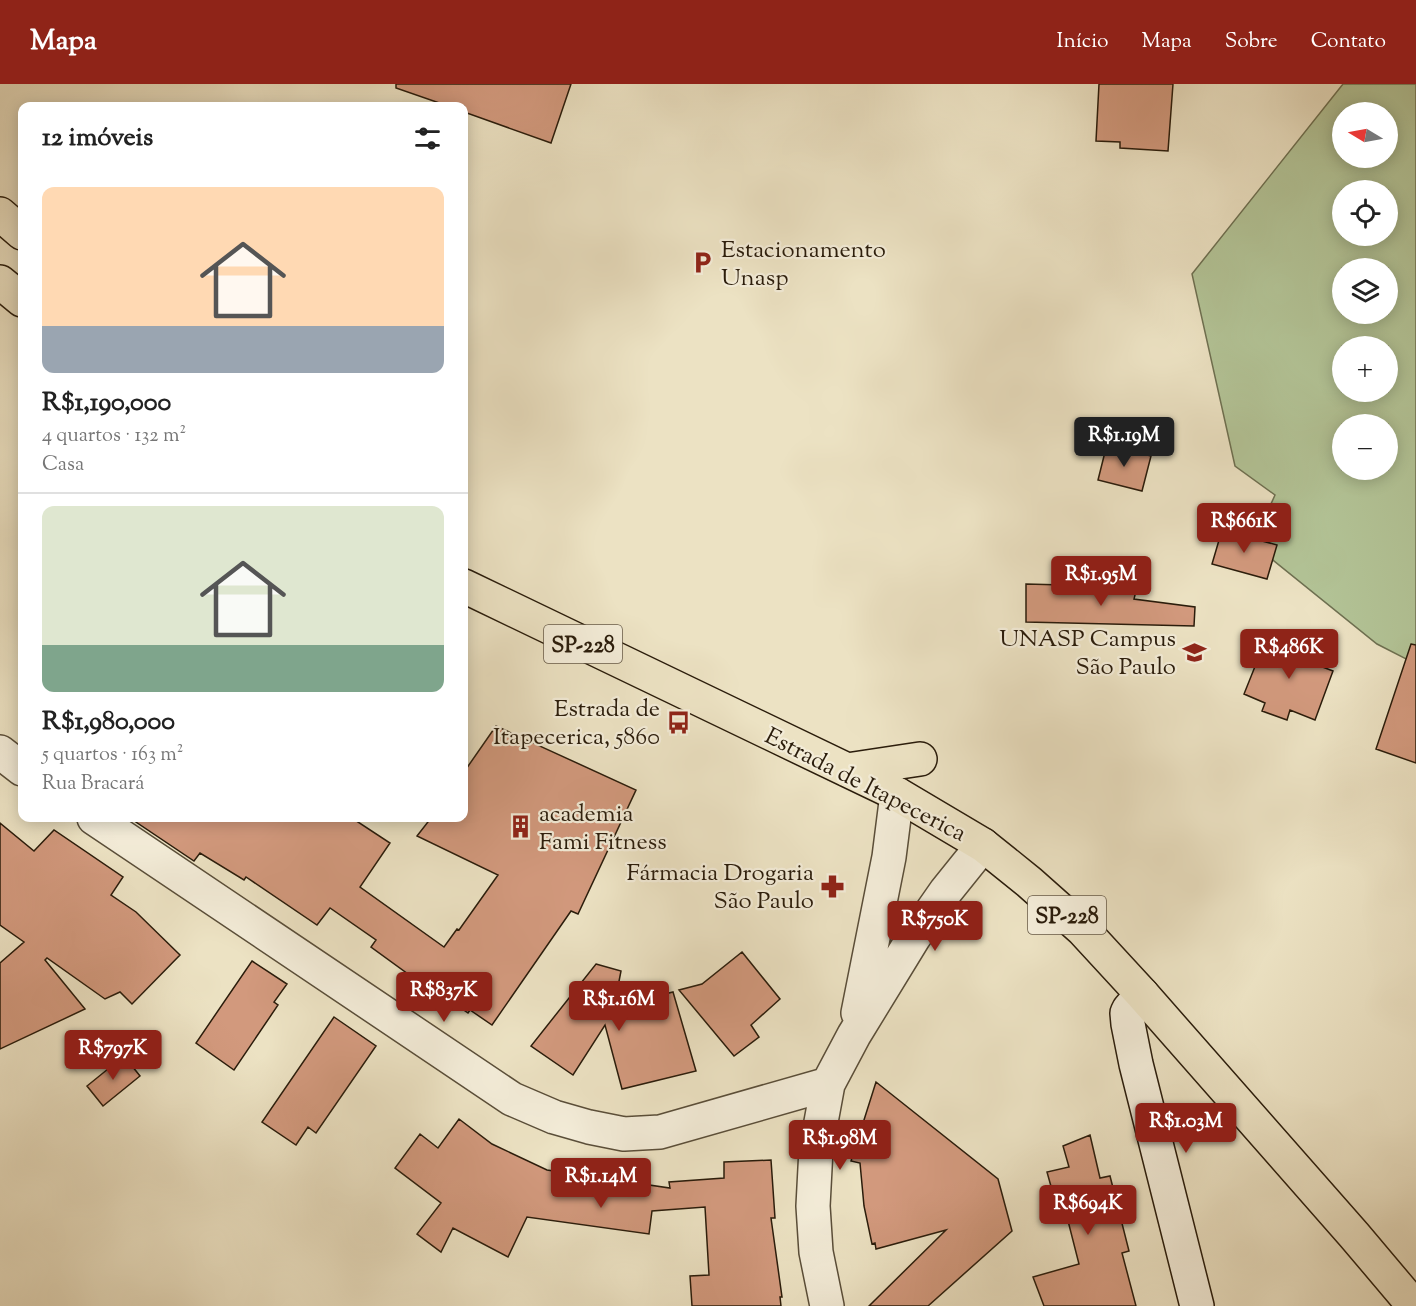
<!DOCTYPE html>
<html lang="pt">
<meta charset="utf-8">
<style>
:root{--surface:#fff;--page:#f6f6f6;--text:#222;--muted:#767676;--line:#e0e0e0;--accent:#8f2418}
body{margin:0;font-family:"Sorts Mill Goudy",serif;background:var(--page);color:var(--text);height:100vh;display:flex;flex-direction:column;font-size:22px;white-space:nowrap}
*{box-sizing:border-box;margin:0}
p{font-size:20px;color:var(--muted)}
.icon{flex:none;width:33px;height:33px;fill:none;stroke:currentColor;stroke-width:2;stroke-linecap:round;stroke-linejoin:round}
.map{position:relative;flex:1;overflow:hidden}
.sheet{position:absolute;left:18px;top:18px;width:450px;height:720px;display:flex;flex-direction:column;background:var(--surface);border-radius:12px;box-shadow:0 3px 15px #0003}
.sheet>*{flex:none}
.needle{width:39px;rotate:280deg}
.buttons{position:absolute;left:1332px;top:18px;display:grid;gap:12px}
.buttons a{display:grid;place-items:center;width:66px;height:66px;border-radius:50%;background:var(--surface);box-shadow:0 3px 15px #0003;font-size:30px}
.price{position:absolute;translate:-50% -51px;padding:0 14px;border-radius:6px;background:var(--accent);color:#fff;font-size:20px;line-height:39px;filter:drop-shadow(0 2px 3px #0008)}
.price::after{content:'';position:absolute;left:50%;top:36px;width:18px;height:14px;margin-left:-9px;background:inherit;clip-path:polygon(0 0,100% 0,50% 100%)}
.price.current{background:#222;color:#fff}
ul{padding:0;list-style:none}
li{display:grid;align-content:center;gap:12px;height:318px;padding:0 24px}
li+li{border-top:2px solid var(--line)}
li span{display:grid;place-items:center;height:186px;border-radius:12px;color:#555}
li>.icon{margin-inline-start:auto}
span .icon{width:108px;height:108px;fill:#fffc;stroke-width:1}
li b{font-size:26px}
h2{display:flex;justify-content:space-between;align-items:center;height:72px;padding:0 24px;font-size:26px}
header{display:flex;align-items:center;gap:36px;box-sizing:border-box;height:84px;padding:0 30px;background:var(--accent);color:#fff}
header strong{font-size:28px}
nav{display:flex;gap:33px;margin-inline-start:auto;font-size:21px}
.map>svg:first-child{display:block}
</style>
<header>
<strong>Mapa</strong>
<nav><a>Início</a><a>Mapa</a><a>Sobre</a><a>Contato</a></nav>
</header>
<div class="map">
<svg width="1416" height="1222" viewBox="0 0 1416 1222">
<rect width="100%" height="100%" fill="#ece2c3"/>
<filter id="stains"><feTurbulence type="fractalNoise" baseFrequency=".00333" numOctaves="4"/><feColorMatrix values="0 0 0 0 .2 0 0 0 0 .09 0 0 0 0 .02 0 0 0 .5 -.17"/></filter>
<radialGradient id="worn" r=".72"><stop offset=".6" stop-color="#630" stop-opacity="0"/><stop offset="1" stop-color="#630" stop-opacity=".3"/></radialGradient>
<!-- green -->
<path fill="#b3c497" stroke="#6e7051" stroke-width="1.5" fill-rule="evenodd" d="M 1343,0 L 1416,0 L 1416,580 L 1377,560 L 1253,460 L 1275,411 L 1235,382 L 1192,190 ZM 1342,28 L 1388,28 L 1388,74 L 1342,74 ZM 1342,106 L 1388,106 L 1388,152 L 1342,152 ZM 1342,184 L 1388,184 L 1388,230 L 1342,230 ZM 1342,262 L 1388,262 L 1388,308 L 1342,308 ZM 1342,340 L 1388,340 L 1388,386 L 1342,386 Z"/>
<!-- building -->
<path fill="#d2997d" stroke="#2a1c0b" stroke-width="1.5" d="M 396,0 L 571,0 L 551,59 L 464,28 L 464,22 L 448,22 L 396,4 Z
M 1099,0 L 1173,0 L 1168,67 L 1120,64 L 1120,58 L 1096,57 Z
M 1107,360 L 1151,372 L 1142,407 L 1098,396 Z
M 1222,446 L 1277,461 L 1267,495 L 1212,480 Z
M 1026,500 L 1137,503 L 1134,515 L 1195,523 L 1194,542 L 1026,538 Z
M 1293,549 L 1314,557 L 1307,577 L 1333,587 L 1315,636 L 1290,626 L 1287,636 L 1262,627 L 1265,619 L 1244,610 L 1264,560 L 1285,568 Z
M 1411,560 L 1416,561 L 1416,679 L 1376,665 Z
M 496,642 L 636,706 L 578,830 L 571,827 L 492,941 L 470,926 L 468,929 L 428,901 L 426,903 L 371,863 L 376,856 L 330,824 L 317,841 L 246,793 L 244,796 L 200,769 L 194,777 L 130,734 L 352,734 L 390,759 L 360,803 L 444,863 L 457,845 L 459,846 L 498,791 L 417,752 L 431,734 L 464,734 L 464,688 Z
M 0,739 L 34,767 L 54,746 L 123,793 L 111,811 L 136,828 L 180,871 L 132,920 L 120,908 L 105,915 L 47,874 L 45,876 L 85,925 L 0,965 L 0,879 L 24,858 L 0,841 Z
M 742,868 L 780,915 L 751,941 L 759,953 L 734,972 L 679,906 L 702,900 Z
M 252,877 L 287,900 L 274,918 L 278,921 L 234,986 L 196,959 Z
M 596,880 L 621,887 L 614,923 L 673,908 L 696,987 L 622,1005 L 605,941 L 573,991 L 531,962 Z
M 334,933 L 376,962 L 316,1049 L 308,1043 L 296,1061 L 262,1038 Z
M 124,972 L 140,992 L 103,1022 L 87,1002 Z
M 876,998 L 998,1095 L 1012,1147 L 928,1222 L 869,1222 L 946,1146 L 876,1165 L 875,1159 L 872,1160 L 864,1122 L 860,1079 L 851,1077 Z
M 459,1035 L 492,1060 L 547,1086 L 670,1104 L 669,1098 L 724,1094 L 724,1078 L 771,1076 L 775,1134 L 771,1134 L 782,1213 L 780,1213 L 781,1222 L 692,1222 L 690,1192 L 709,1191 L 705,1123 L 652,1127 L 649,1150 L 527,1133 L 508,1173 L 453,1144 L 441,1168 L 417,1150 L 441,1119 L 395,1084 L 420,1050 L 438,1064 Z
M 1090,1051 L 1100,1094 L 1110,1092 L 1129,1167 L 1122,1169 L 1136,1222 L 1044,1222 L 1033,1193 L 1079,1180 L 1066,1129 L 1059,1131 L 1047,1088 L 1069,1083 L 1063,1062 Z"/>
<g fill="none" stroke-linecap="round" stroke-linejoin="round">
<defs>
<path id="street" d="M 0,668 L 22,685
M 94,734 L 512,1015 L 554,1033 L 589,1043 L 624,1050 L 660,1048 L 828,1000
M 858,929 L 889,773 L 897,710
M 827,1222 L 816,1168 L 813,1122 L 816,1065 L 828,1000 L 854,951 L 914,853 L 946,807 L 983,761"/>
<path id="secondary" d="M 1142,910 L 1129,925 L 1127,929 L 1128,940 L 1136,980 L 1197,1222"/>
<path id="primary" d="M 0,130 L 22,149
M 0,198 L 22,216
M 464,502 L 897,710 L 983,761 L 1029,798 L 1083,846 L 1142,910 L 1354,1151 L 1414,1222
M 847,686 L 920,675"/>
</defs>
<!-- street casing -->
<use href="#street" stroke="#5a4e39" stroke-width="36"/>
<!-- secondary casing -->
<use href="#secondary" stroke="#2a1c0b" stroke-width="36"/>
<!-- primary casing -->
<use href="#primary" stroke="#2a1c0b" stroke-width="36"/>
<!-- street -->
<use href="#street" stroke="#f3ecd8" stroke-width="33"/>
<!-- secondary -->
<use href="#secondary" stroke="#f3ecd8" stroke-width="33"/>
<!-- primary -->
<use href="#primary" stroke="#ece2c3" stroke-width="33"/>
</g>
<!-- icons -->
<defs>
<symbol id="parking-bare" viewBox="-9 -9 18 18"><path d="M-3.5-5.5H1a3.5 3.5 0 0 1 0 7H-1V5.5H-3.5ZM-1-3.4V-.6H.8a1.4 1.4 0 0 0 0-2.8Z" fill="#8f2418" stroke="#f3ecd8" stroke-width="2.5" paint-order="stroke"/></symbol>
<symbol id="university-bare" viewBox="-9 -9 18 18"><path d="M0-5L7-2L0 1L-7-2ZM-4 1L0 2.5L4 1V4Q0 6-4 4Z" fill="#8f2418" stroke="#f3ecd8" stroke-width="2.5" paint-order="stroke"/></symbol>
<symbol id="bus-bare" viewBox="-9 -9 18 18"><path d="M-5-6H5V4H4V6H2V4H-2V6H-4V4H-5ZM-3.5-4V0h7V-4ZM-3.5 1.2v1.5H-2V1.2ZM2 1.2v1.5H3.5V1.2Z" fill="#8f2418" stroke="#f3ecd8" stroke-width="2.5" paint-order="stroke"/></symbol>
<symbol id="building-bare" viewBox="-9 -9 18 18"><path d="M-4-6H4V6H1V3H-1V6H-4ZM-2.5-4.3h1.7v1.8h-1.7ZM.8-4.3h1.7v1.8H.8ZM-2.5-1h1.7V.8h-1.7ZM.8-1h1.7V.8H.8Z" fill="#8f2418" stroke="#f3ecd8" stroke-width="2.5" paint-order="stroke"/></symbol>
<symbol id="pharmacy-bare" viewBox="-9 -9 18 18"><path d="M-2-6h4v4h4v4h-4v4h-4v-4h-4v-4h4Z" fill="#8f2418" stroke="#f3ecd8" stroke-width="2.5" paint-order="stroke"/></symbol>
</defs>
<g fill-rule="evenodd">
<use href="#parking-bare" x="686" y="162" width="33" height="33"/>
<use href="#university-bare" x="1178" y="552" width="33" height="33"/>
<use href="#bus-bare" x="662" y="622" width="33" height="33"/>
<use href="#building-bare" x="504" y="726" width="33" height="33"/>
<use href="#pharmacy-bare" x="816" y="786" width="33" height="33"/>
</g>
<g text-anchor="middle" stroke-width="4.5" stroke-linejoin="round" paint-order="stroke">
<!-- shield labels -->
<g fill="#f3ecd8" stroke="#665a48" stroke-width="1.5">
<rect x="544" y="541" width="78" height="38" rx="4.5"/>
<rect x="1028" y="812" width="78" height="38" rx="4.5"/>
</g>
<g font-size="22" font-weight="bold" fill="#2a1c0b">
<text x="583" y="568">SP-228</text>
<text x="1067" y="839">SP-228</text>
</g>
<!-- poi labels -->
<g font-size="24" fill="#2a1c0b" stroke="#f3ecd8" text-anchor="end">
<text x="721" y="173" text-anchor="start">Estacionamento<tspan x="721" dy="28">Unasp</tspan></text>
<text x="1176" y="562">UNASP Campus<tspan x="1176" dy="28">São Paulo</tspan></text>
<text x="660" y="632">Estrada de<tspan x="660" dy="28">Itapecerica, 5860</tspan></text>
<text x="539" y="737" text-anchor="start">academia<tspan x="539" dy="28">Fami Fitness</tspan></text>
<text x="814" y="796">Fármacia Drogaria<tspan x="814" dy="28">São Paulo</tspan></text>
</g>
<!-- street labels -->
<g font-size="24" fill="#2a1c0b" stroke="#f3ecd8">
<text transform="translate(866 700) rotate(27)" y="8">Estrada de Itapecerica</text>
</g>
</g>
<rect width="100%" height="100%" filter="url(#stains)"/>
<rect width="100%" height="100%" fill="url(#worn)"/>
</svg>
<div class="buttons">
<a><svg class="needle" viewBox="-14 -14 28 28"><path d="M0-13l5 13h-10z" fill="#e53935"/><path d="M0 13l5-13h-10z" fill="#767676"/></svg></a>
<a><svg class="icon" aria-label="locate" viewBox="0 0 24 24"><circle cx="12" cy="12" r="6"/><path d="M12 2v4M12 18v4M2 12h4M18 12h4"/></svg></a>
<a><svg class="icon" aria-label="layers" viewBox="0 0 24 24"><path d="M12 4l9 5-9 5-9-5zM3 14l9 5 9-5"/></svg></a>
<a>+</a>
<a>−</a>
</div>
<b class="price current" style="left:1124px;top:384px">R$1.19M</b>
<b class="price" style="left:1244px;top:470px">R$661K</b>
<b class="price" style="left:1101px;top:523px">R$1.95M</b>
<b class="price" style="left:1289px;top:596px">R$486K</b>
<b class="price" style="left:935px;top:868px">R$750K</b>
<b class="price" style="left:444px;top:939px">R$837K</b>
<b class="price" style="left:619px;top:948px">R$1.16M</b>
<b class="price" style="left:113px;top:997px">R$797K</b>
<b class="price" style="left:1186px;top:1070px">R$1.03M</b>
<b class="price" style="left:840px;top:1087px">R$1.98M</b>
<b class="price" style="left:601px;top:1125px">R$1.14M</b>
<b class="price" style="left:1088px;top:1152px">R$694K</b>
<section class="sheet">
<h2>12 imóveis<svg class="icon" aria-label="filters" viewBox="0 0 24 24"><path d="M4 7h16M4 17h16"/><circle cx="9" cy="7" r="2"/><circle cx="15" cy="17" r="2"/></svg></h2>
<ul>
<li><span style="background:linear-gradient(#ffd9b3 75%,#9aa5b1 0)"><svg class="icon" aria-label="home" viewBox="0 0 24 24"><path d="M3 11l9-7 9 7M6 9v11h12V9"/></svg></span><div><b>R$1,190,000</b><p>4 quartos · 132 m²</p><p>Casa</p></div></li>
<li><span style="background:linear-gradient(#dfe7d0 75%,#7fa58c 0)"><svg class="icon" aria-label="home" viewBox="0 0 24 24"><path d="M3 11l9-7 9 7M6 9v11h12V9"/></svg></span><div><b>R$1,980,000</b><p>5 quartos · 163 m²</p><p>Rua Bracará</p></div></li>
</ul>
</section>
</div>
